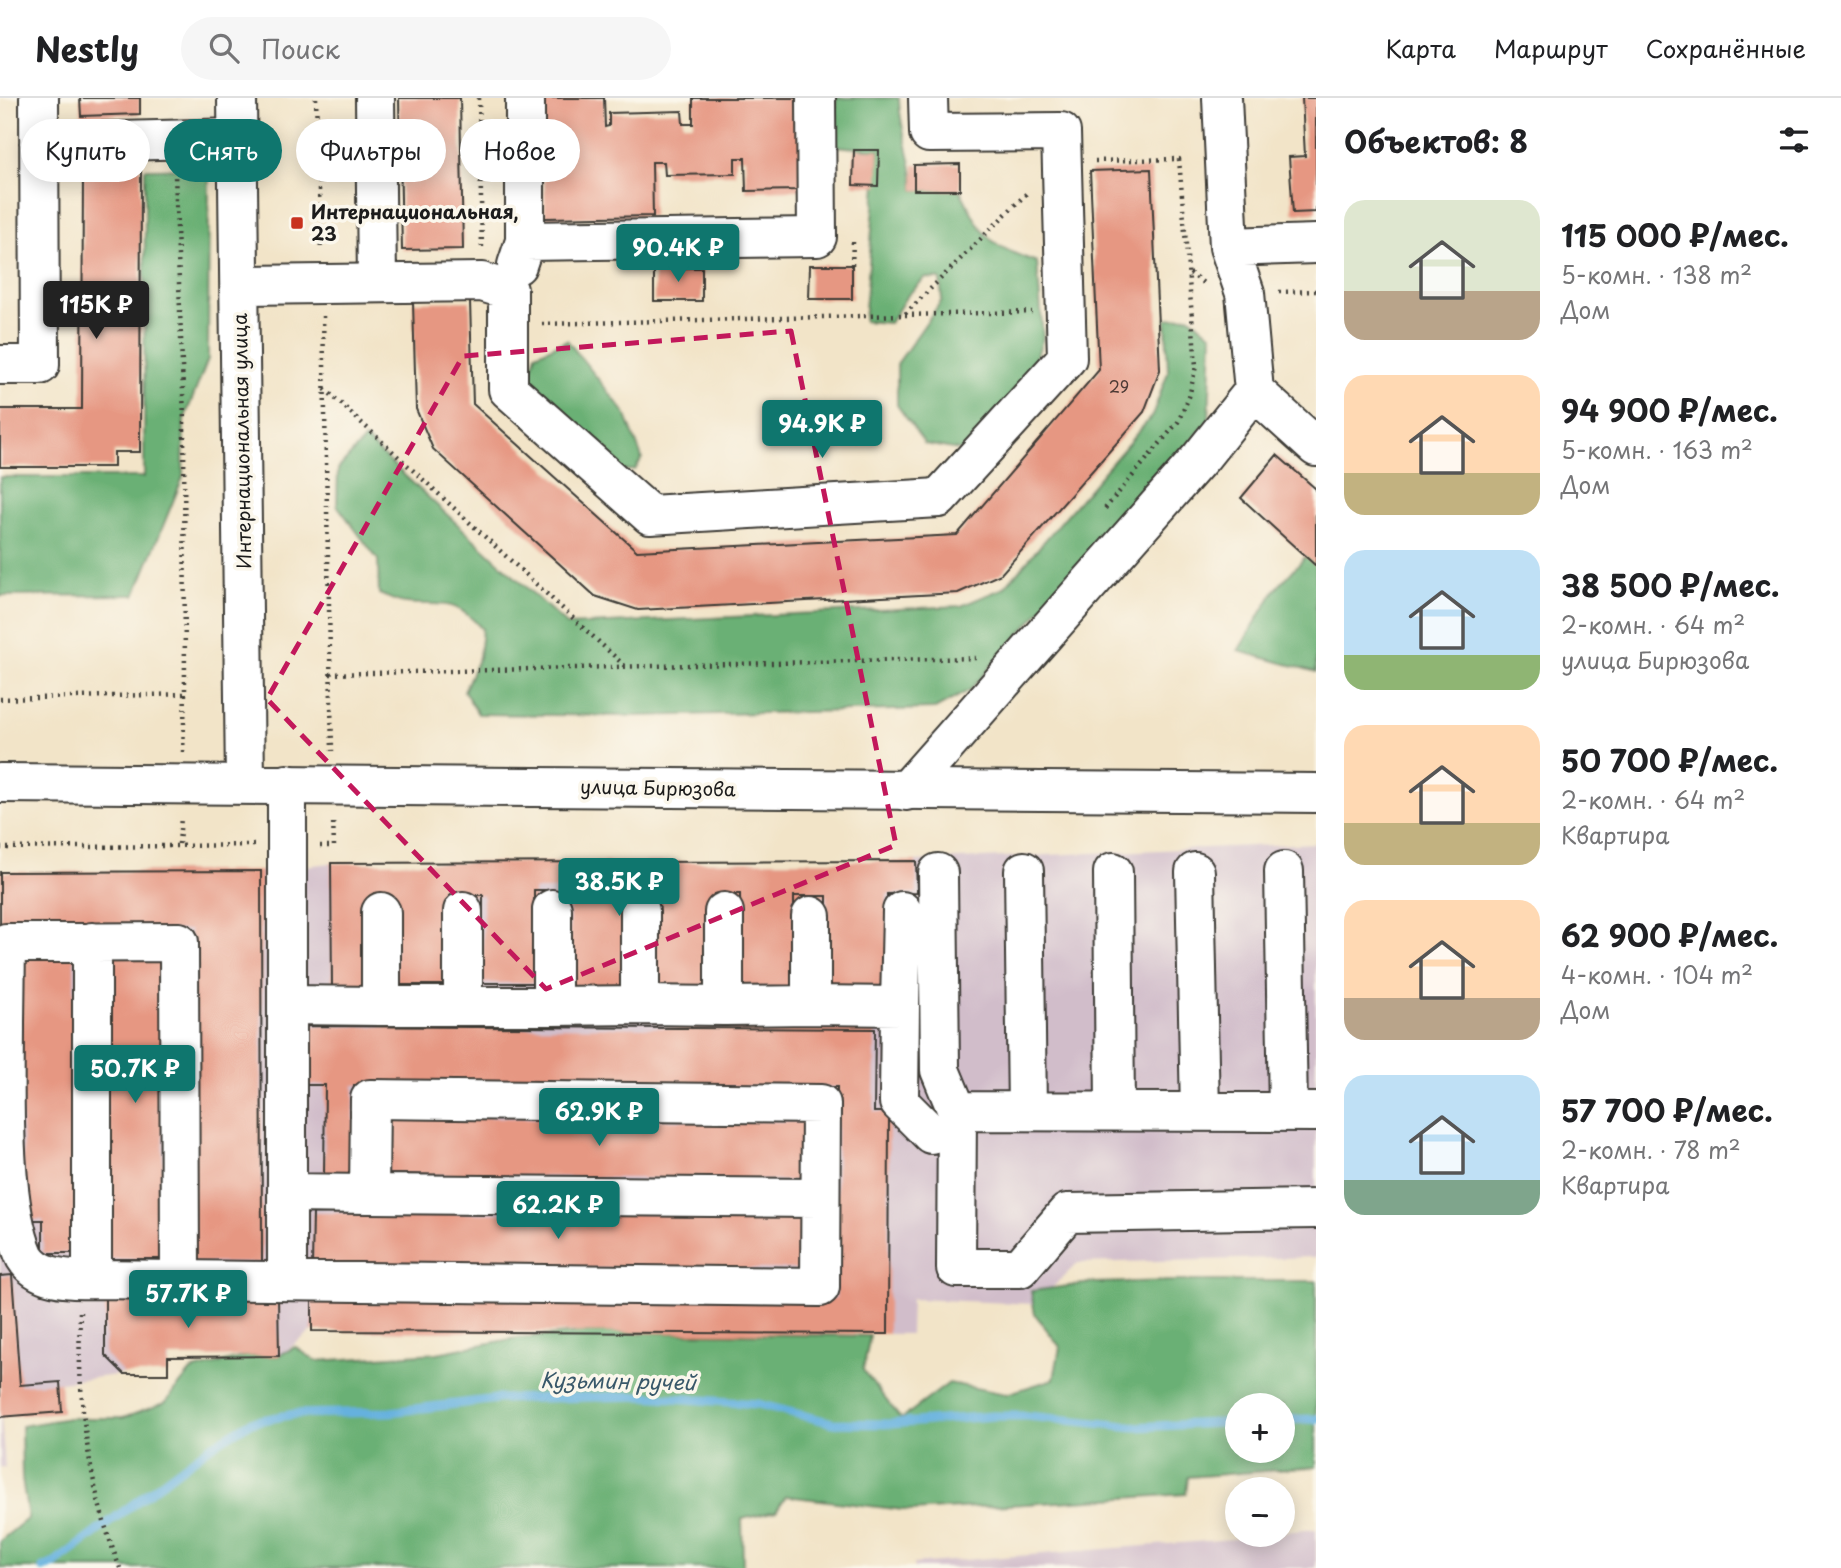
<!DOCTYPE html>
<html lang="ru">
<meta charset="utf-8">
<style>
:root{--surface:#fff;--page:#f6f6f6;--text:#202124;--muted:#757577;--line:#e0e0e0;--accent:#0f766e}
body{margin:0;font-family:"Playpen Sans",sans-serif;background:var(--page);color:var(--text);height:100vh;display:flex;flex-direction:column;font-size:26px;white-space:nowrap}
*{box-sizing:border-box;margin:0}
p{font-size:23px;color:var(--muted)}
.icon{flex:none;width:38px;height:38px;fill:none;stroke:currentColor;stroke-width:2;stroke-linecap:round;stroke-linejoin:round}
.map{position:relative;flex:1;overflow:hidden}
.details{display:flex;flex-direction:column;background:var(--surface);width:525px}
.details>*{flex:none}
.banner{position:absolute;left:21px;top:21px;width:665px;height:63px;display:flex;gap:14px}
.tools{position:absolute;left:1225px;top:1295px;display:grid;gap:14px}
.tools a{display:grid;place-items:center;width:70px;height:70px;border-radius:50%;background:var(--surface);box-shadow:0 4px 18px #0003;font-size:35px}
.price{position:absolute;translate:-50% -60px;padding:0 16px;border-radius:7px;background:var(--accent);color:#fff;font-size:23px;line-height:46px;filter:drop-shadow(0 2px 4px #0008)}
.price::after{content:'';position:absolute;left:50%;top:42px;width:21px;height:16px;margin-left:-10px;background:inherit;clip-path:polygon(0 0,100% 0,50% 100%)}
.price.current{background:#222;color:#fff}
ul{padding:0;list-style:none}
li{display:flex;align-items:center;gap:21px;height:175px;padding:0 28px}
li span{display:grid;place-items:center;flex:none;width:196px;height:140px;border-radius:21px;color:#555}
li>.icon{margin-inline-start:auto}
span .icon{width:84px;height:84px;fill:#fffc;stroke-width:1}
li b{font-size:30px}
h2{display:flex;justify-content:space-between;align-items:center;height:84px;padding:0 28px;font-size:30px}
.chip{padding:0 24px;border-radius:32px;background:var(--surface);box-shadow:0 4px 18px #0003;font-size:24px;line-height:63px}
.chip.current{background:var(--accent);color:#fff}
header{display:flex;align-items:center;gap:42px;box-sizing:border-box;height:98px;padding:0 35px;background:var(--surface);border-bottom:2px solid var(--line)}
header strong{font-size:33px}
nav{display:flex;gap:38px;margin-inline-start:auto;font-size:24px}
.search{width:490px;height:63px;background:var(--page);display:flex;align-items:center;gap:18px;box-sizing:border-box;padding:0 24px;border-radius:38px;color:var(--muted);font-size:26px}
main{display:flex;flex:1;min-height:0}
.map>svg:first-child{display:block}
</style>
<header>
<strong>Nestly</strong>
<div class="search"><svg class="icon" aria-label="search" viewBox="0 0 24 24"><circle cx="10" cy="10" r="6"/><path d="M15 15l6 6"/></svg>Поиск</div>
<nav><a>Карта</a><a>Маршрут</a><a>Сохранённые</a></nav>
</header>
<main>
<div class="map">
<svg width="1316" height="1470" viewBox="0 0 1316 1470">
<rect width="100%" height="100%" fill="#fbf7ec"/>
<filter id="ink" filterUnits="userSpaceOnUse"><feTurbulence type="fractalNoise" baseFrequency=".0143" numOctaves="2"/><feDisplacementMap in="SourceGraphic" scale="14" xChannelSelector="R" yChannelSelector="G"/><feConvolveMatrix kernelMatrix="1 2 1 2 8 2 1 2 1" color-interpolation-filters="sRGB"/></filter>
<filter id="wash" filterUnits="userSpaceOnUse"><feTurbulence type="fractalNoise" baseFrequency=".00686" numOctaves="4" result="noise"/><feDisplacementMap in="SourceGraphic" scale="28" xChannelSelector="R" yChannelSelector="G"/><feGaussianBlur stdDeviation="1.57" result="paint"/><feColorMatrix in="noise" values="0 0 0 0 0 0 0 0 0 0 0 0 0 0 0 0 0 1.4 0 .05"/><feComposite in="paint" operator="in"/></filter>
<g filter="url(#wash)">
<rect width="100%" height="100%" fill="#f2e4c8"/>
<!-- industrial -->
<path fill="#d1bdca" d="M 1316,745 L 1316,1159 L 1078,1165 L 1035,1206 L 911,1201 L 910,1236 L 312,1233 L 279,1258 L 169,1259 L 168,1276 L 124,1276 L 60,1284 L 62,1314 L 1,1319 L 5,1370 L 0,1370 L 0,774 L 261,773 L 331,765 L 916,763 Z
M 1316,1431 L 1316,1470 L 914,1470 L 913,1466 L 1283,1437 L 1283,1434 Z"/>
<!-- forest -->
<path fill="#6bb075" stroke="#446648" stroke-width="2" fill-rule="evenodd" d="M 836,0 L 899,0 C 899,32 914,60 914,92 L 960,92 C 984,139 986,146 1037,164 L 1043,240 L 1025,292 L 970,354 L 925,346 L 897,307 L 897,266 L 942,202 L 940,181 L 925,180 L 906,199 L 890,225 L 864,223 L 879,52 L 835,48 Z
M 209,70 L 208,261 L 184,322 L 183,379 L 135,497 L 0,498 L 0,379 L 144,379 L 145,71 Z
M 1189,218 L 1212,237 L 1209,323 L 970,592 L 935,611 L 637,618 L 478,616 L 464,593 L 479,559 L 482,531 C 453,498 444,509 406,505 C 397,505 388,499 379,496 L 378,462 L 337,407 L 338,371 L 365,341 L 567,527 L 961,508 L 1004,490 L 1152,318 L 1168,274 L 1166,221 Z
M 567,242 L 625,315 L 642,360 L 635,372 L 619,373 L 526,290 L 536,256 Z
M 1316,420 L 1316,574 L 1238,553 L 1275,492 L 1307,457 Z
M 1177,1183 L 1316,1183 L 1316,1369 L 1188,1379 L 1186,1396 L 912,1413 L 786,1398 L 776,1413 L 742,1421 L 743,1470 L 0,1470 L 0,1443 L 28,1420 L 22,1380 L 21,1328 L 69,1320 L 123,1320 L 165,1305 L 191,1273 L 246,1258 L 278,1258 L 295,1249 L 316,1263 L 437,1255 L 517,1240 L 595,1234 L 870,1238 L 863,1272 L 901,1321 L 949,1285 L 1006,1296 L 1054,1281 L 1060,1249 L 1035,1216 L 1031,1193 L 1091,1185 ZM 1237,1307 L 1283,1307 L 1283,1353 L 1237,1353 Z"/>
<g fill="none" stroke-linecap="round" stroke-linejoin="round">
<!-- stream -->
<path stroke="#65b1de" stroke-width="9" d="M 1283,1322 L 1316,1321
M 43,1470 L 55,1465 L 208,1350 L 251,1324 L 295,1316 L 390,1314 L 497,1301 L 643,1298 L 758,1306 L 833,1325 L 890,1326 L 993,1318 L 1027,1318 L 1136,1329 L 1237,1324"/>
</g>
<g id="blocks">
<!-- building -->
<path fill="#e69782" d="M 80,0 L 140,0 L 140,16 L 81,18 Z
M 399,0 L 460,0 L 463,151 L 402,152 Z
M 543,0 L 604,0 L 605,29 L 609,28 L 609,15 L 682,13 L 683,26 L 693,26 L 693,0 L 800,0 L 802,92 L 746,93 L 745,60 L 735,60 L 735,76 L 665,77 L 664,64 L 652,64 L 653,118 L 545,120 Z
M 1302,0 L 1316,0 L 1316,114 L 1293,115 L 1289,59 L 1305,58 Z
M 854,52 L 879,52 L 878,88 L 853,87 Z
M 960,66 L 960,92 L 914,92 L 914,67 Z
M 83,70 L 141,70 L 140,354 L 114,354 L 114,369 L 0,369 L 0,311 L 82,311 Z
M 1151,71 L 1160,272 L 1144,314 L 1001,476 L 958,495 L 638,512 L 595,498 L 433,351 L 416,311 L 413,204 L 470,203 L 473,306 L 637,453 L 957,437 L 1099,272 L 1090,73 Z
M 810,167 L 852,167 L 852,201 L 809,201 Z
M 654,170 L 702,170 L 702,203 L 654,203 Z
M 1277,357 L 1316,391 L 1316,468 L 1241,400 Z
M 916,763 L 917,795 L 887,796 L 888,890 L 827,890 L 827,798 L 794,798 L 794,890 L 741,890 L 740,796 L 714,796 L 715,889 L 656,889 L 655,793 L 626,793 L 626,888 L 570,888 L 569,792 L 534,792 L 534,885 L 483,885 L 483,797 L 450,797 L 450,887 L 396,887 L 395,800 L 371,800 L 371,891 L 332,891 L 331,765 Z
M 261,773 L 262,1165 L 191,1165 L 190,832 L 0,832 L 0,774 Z
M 16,852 L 74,852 L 75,1155 L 43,1155 L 43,1122 L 25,1122 Z
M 108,852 L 164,852 L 162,1161 L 106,1161 Z
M 302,928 L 875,931 L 874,1014 L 889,1014 L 888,1236 L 312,1233 L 312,1197 L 836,1200 L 837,989 L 354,987 L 354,1078 L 324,1078 L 325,987 L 302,987 Z
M 389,1018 L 808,1024 L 807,1083 L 388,1076 Z
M 313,1115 L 804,1116 L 804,1171 L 312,1170 Z
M 12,1177 L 20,1287 L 60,1284 L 62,1314 L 0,1319 L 0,1178 Z
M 278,1199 L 279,1258 L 168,1259 L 168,1276 L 124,1276 L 105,1257 L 105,1200 Z"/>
</g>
</g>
<g filter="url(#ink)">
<use href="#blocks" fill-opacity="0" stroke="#3c3a36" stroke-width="2"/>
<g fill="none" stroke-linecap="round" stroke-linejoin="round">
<defs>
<path id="minor" d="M 375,0 L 377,184
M 1222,0 L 1229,149
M 39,45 L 238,40
M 525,143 L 817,139 L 816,0
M 517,167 L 525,143 L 525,0
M 241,187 L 482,184 L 508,192 L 508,291 L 650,417 L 939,400 L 1067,260 L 1061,34 L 929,35 L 928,0
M 0,267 L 40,267 L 39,0
M 1254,293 L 1245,195 L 1229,149 L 1316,146
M 287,686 L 287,1183
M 906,693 L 1201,359 L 1254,293 L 1316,349
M 1024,773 L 1027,1013
M 1284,773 L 1288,1014
M 1113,774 L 1115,1013
M 1195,774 L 1200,1014
M 938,775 L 940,972 L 957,1013
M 92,844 L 92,1181 L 180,1182
M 287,907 L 381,908 L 381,814
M 640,907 L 724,908 L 724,814
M 811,907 L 900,908 L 899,1004 L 931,1036
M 381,908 L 463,908 L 463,813
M 463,908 L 552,908 L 552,811
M 552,908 L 640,907 L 640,813
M 724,908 L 811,907 L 811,818
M 900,908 L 902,813
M 0,925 L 5,925 L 6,845 L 179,844 L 180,1182 L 820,1189 L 821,1006 L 370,1001 L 369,1096 L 819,1100
M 5,925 C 5,989 0,1104 25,1159 C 38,1181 69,1182 92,1181
M 1316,1014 L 957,1013 L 956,1170 L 1020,1170 L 1067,1115 L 1316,1111
M 287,1095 L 369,1096"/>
<path id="major" d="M 237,0 L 245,686
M 0,685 L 1316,695"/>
</defs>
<!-- minor casing -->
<use href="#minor" stroke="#3c3a36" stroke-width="42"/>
<!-- major casing -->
<use href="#major" stroke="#3c3a36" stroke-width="42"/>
<!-- path -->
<path stroke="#3c3a36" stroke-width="4.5" stroke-dasharray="2 5" stroke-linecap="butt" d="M 316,0 L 321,153
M 479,0 L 482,151
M 1095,63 L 1179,61 L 1196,268 L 1189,299 L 1178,324 L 1103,413
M 852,167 L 853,144
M 1190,175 L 1206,187
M 1279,194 L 1316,193
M 905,217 L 1032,214
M 323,218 L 332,653
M 542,226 L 904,217 L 1028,94
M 325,291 L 627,570
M 330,576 L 976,560
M 0,601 L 185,596 L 184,322 L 175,75
M 183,654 L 185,596
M 179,746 L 181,719
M 320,748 L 334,748 L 333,722
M 0,750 L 255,747
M 80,1214 C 77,1301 88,1390 120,1470"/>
<!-- minor -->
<use href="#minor" stroke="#fff" stroke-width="38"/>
<!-- major -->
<use href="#major" stroke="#fff" stroke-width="38"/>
</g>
</g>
<!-- marked area -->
<path fill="none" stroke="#c2185b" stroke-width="5" stroke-dasharray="14 9" stroke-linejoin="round" d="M 791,233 L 896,747 L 546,891 L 267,601 L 463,258 Z"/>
<!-- markers -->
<rect fill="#c8321e" stroke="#fbf7ec" stroke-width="2.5" x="290" y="118" width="14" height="14" rx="3.5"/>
<g text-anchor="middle" stroke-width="7" stroke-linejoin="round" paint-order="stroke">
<!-- number labels -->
<g font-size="16" fill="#4e3b36">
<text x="1119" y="295">29</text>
</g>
<!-- poi labels -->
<g font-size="19" font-weight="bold" fill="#1c1c1c" stroke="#fbf7ec" text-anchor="start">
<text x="311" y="121">Интернациональная,<tspan x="311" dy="22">23</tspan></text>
</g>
<!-- street labels -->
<g font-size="19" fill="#1c1c1c" stroke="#fbf7ec">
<text transform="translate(242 343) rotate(-91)" y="7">Интернациональная улица</text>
<text transform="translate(658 690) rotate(1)" y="7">улица Бирюзова</text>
</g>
<!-- water labels -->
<g font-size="21" font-style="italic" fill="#39586a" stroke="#fbf7ec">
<text transform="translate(618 1284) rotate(1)" y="7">Кузьмин ручей</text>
</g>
</g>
</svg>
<div class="tools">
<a>+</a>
<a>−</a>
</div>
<b class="price" style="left:678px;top:186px">90.4K ₽</b>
<b class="price current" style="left:96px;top:243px">115K ₽</b>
<b class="price" style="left:822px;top:362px">94.9K ₽</b>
<b class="price" style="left:619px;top:820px">38.5K ₽</b>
<b class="price" style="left:135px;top:1007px">50.7K ₽</b>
<b class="price" style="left:599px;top:1050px">62.9K ₽</b>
<b class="price" style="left:558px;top:1143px">62.2K ₽</b>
<b class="price" style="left:188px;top:1232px">57.7K ₽</b>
<div class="banner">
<a class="chip">Купить</a>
<a class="chip current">Снять</a>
<a class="chip">Фильтры</a>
<a class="chip">Новое</a>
</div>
</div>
<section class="details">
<h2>Объектов: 8<svg class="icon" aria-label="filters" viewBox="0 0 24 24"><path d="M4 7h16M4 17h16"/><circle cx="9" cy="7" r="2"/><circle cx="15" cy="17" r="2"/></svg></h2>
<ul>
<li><span style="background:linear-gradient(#dfe7d0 65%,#b9a48a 0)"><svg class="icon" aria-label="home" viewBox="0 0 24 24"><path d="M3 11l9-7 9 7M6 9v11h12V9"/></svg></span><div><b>115 000 ₽/мес.</b><p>5-комн. · 138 m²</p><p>Дом</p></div></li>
<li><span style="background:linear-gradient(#ffd9b3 70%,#c2b280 0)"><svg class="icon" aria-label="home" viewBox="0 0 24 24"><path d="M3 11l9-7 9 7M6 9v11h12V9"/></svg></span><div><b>94 900 ₽/мес.</b><p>5-комн. · 163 m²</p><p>Дом</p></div></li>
<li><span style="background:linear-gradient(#bfe0f5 75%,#8fb573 0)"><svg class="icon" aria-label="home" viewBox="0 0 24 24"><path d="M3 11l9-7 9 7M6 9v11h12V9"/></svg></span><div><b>38 500 ₽/мес.</b><p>2-комн. · 64 m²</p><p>улица Бирюзова</p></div></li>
<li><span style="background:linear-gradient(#ffd9b3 70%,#c2b280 0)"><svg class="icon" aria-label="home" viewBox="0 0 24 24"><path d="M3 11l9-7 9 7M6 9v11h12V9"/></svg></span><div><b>50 700 ₽/мес.</b><p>2-комн. · 64 m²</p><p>Квартира</p></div></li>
<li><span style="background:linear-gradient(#ffd9b3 70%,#b9a48a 0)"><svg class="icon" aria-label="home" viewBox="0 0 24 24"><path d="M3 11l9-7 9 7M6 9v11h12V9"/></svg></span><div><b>62 900 ₽/мес.</b><p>4-комн. · 104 m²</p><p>Дом</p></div></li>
<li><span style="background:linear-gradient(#bfe0f5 75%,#7fa58c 0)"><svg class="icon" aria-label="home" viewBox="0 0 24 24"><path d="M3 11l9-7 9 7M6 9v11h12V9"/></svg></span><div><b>57 700 ₽/мес.</b><p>2-комн. · 78 m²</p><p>Квартира</p></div></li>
</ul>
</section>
</main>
